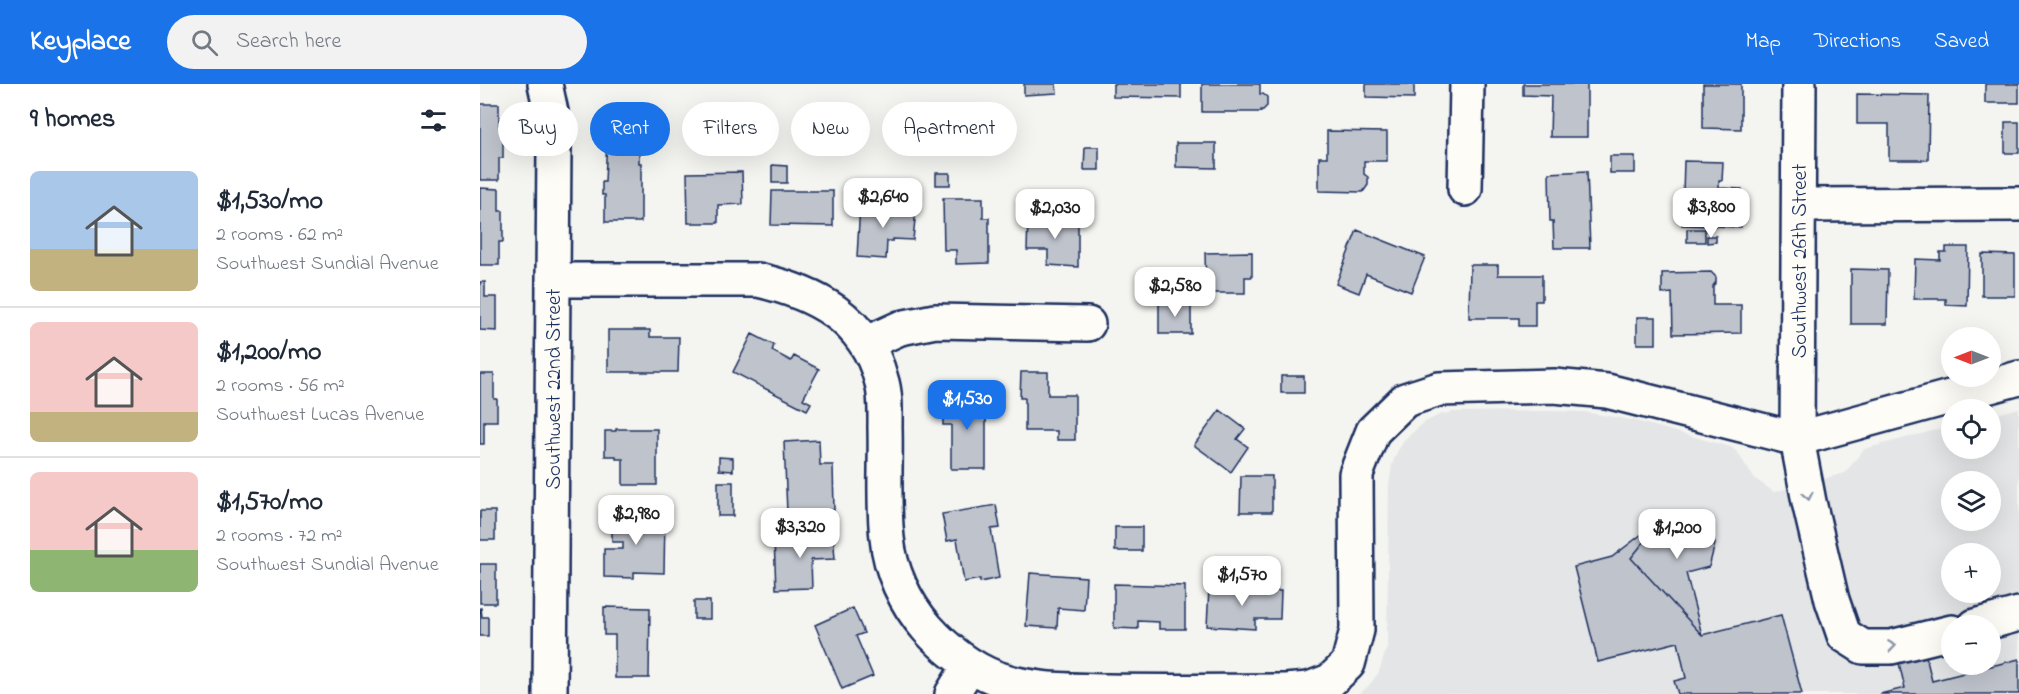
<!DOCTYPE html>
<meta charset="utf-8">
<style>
:root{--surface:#fff;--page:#f2f2f3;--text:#1f2937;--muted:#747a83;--line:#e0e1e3;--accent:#1a73e8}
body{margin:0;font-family:"Indie Flower",sans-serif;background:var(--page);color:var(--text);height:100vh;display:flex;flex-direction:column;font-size:22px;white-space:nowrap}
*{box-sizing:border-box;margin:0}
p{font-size:20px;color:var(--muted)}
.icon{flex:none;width:33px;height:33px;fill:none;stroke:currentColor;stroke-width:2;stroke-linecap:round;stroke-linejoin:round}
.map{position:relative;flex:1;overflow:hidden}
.drawer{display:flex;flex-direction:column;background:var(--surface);width:480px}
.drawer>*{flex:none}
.guide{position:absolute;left:18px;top:18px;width:570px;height:54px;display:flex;gap:12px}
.needle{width:39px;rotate:270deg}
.buttons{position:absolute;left:1461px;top:243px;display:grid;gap:12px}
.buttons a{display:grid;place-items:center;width:60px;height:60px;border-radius:50%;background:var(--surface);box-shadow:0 6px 24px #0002;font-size:30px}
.price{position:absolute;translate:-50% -51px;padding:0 14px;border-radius:12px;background:#fff;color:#222;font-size:20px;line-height:39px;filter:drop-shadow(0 2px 3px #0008)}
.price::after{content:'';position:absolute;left:50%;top:36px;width:18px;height:14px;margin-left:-9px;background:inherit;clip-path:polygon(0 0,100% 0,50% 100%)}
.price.on{background:var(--accent);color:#fff}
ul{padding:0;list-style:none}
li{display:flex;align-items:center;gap:18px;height:150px;padding:0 30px}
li+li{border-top:2px solid var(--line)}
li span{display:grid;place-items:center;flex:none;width:168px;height:120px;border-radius:9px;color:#555}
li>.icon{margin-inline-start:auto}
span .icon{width:72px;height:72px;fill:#fffc;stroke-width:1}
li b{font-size:26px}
h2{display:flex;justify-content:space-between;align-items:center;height:72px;padding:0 30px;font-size:26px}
.chip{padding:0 21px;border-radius:27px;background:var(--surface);box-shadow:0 6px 24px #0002;font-size:21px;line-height:54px}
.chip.on{background:var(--accent);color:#fff}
header{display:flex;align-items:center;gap:36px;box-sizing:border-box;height:84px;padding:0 30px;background:var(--accent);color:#fff}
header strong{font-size:28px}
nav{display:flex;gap:33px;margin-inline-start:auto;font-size:21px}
.search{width:420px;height:54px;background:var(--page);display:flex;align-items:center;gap:15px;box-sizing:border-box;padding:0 21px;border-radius:33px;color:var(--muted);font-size:22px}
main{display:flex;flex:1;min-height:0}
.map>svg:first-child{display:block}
</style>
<header>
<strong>Keyplace</strong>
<div class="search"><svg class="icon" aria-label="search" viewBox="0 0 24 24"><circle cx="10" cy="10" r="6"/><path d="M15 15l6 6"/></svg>Search here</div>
<nav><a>Map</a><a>Directions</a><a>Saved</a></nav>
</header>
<main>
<section class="drawer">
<h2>9 homes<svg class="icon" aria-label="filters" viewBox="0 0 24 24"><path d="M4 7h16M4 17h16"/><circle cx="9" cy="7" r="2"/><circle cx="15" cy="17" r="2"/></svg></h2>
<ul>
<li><span style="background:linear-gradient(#a9c7e8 65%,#c2b280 0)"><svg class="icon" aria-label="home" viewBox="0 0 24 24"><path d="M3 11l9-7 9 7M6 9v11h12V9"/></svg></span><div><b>$1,530/mo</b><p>2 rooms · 62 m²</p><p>Southwest Sundial Avenue</p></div></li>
<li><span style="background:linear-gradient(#f6c9c9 75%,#c2b280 0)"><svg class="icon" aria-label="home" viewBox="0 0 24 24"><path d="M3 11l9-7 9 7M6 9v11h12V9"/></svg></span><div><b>$1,200/mo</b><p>2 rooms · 56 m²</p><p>Southwest Lucas Avenue</p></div></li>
<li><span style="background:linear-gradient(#f6c9c9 65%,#8fb573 0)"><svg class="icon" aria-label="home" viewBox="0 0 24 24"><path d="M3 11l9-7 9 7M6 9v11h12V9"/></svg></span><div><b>$1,570/mo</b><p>2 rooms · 72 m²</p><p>Southwest Sundial Avenue</p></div></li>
</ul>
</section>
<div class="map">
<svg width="1539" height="610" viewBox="0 0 1539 610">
<rect width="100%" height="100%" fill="#f4f4f1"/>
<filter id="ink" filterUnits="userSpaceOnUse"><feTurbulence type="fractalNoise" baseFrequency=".0167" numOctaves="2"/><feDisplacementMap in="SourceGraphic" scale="12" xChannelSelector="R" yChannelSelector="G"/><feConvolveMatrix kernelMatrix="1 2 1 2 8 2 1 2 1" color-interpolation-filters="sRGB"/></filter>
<g filter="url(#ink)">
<!-- built -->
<path fill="#e4e5e6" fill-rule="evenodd" d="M 1539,324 L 1539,610 L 880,610 L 890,600 L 899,588 L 907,563 L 909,401 L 912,381 L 917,368 L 925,355 L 945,338 L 959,331 L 973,328 L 1072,327 L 1104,328 L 1152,336 L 1251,363 L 1257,368 L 1274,394 L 1294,408 L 1365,389 L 1384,365 L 1471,342 L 1472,364 L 1510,364 L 1511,332 ZM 1472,398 L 1510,398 L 1510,436 L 1472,436 ZM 1472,470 L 1510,470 L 1510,508 L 1472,508 ZM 1472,542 L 1510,542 L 1510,580 L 1472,580 Z"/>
<!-- building -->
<path fill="#bfc3cc" stroke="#1b2f5e" stroke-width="1.5" d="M 544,0 L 576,0 L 577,9 L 544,11 Z
M 633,0 L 701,0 L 701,14 L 633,13 Z
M 722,0 L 780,0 L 780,10 L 783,10 L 787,13 L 787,22 L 783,26 L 781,26 L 781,28 L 722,28 Z
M 886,0 L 934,0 L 934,14 L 886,13 Z
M 1043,0 L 1107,0 L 1107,53 L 1070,53 L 1071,12 L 1043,11 Z
M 1223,0 L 1261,0 L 1261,45 L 1223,44 Z
M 1505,0 L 1539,0 L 1539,19 L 1505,19 Z
M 1377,10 L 1449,11 L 1448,76 L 1409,76 L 1409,40 L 1377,40 Z
M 0,20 L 19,20 L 19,42 L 23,42 L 23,74 L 19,74 L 19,96 L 0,96 Z
M 258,29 L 279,30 L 279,43 L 258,43 Z
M 1525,38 L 1539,38 L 1539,69 L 1525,69 Z
M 130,46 L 146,46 L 146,52 L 159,51 L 159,79 L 161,79 L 161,138 L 125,138 L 125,111 L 122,111 L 122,98 L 125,98 L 127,53 L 130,53 Z
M 847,47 L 907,48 L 907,77 L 884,77 L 884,90 L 888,93 L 888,101 L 883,108 L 839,107 L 839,73 L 847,73 Z
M 696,59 L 736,59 L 736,84 L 696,83 Z
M 605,63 L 619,63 L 619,86 L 604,86 Z
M 1130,72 L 1155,72 L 1155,89 L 1130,89 Z
M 1204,77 L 1243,78 L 1242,97 L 1239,97 L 1239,104 L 1262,105 L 1261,143 L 1202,141 Z
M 292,81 L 307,82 L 307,99 L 292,99 Z
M 1107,87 L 1110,164 L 1074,164 L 1073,137 L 1070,137 L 1069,89 Z
M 262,88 L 263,120 L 238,121 L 238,139 L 208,139 L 207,89 Z
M 456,89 L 470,89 L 470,101 L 456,101 Z
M 0,104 L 19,105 L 19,127 L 23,127 L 23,158 L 19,158 L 19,181 L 0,181 Z
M 292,107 L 353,107 L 353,142 L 291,141 Z
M 463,114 L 503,114 L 503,134 L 509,134 L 509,179 L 476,180 L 476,166 L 464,166 Z
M 380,121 L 436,125 L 433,156 L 413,155 L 413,157 L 407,157 L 406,175 L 377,173 Z
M 548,133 L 598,136 L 598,183 L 568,181 L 568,166 L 547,166 Z
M 1207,145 L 1225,145 L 1225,158 L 1207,158 Z
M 877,146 L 945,173 L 931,208 L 886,190 L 879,209 L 856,200 Z
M 1227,152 L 1236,152 L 1236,158 L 1227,159 Z
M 1466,163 L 1488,163 L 1487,222 L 1466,221 L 1466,215 L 1434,215 L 1435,175 L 1460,176 L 1460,168 L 1466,168 Z
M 772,168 L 772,193 L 765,193 L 765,209 L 726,209 L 725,169 Z
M 1502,170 L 1535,171 L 1535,212 L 1502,212 Z
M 990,181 L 1018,181 L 1018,191 L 1062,191 L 1062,217 L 1055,217 L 1055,242 L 1039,242 L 1039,234 L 989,234 Z
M 1371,185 L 1408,186 L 1407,240 L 1371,240 Z
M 1231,188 L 1236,193 L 1236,198 L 1233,202 L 1233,221 L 1261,221 L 1261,249 L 1193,250 L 1192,209 L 1182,210 L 1182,189 Z
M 0,198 L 5,198 L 5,213 L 17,213 L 17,247 L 0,246 Z
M 679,218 L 711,218 L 711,250 L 679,250 Z
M 1157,233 L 1176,233 L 1176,260 L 1157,260 Z
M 128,246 L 170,246 L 170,253 L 199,253 L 198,288 L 128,288 Z
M 272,250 L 294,261 L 292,267 L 311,277 L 314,272 L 339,285 L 323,315 L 331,319 L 327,326 L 253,288 Z
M 541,288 L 568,288 L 568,311 L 595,311 L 595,356 L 577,356 L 577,347 L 545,347 L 545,314 L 540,314 Z
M 0,290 L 14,290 L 14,315 L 17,315 L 17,337 L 4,337 L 4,360 L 0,360 Z
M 801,292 L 824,292 L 824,309 L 801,309 Z
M 463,313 L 506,314 L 506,385 L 471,385 L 471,341 L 463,341 Z
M 740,326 L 765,345 L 757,355 L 768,363 L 751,388 L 714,361 Z
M 136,345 L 177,345 L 177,401 L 143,401 L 143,375 L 136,375 L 136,372 L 125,372 L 125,347 L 136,347 Z
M 339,356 L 340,381 L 353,381 L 354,426 L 307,428 L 304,358 Z
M 239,373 L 253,374 L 253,387 L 239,386 Z
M 761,392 L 792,392 L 792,428 L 760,428 Z
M 238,398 L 253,398 L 253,432 L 238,432 Z
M 516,421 L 520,444 L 511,445 L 519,494 L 500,498 L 500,495 L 484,498 L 477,455 L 467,457 L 462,430 Z
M 0,427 L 15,427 L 15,456 L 0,456 Z
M 132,431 L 185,431 L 184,489 L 154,488 L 154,494 L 124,493 L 124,465 L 143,465 L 143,458 L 132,458 Z
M 1208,431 L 1230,441 L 1235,460 L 1229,483 L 1206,489 L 1222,551 L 1151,474 L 1164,458 L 1192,435 Z
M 635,443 L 662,443 L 662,467 L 635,467 Z
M 353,449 L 355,475 L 331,476 L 332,504 L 296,505 L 294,455 L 327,453 L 326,450 Z
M 1162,450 L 1164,458 L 1151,474 L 1222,551 L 1301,531 L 1322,610 L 1198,610 L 1194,597 L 1206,594 L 1198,558 L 1118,578 L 1094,483 L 1132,473 Z
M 0,480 L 16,480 L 16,519 L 0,519 Z
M 550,489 L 606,493 L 604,526 L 578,524 L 577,544 L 546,542 Z
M 634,500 L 705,502 L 705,545 L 679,545 L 679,538 L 658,537 L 658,545 L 634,544 Z
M 729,504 L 801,507 L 800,535 L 775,535 L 775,545 L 727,542 Z
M 214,517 L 230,517 L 230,535 L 214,535 Z
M 124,523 L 170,524 L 169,594 L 135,594 L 135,551 L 124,551 Z
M 0,524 L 1,524 L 2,533 L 8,533 L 8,552 L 0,552 Z
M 373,524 L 384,549 L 376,552 L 393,592 L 362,605 L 335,541 Z
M 1445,568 L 1452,597 L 1539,575 L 1539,610 L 1400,610 L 1425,604 L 1418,575 Z"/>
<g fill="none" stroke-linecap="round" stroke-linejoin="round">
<defs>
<path id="minor" d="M 65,0 L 71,28 L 74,61 L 70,610
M 1319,0 L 1317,355 L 1329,418 L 1352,516 L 1364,551 L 1383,563 L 1411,563 L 1472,548
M 985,105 L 987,0
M 1319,121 L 1539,120
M 73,196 L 278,196 C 335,209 385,234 401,295 C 406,310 405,328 405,344 C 406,380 403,418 407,454 C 410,486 425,519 447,544 C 465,564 490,584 516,594 C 551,607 591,606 628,607 C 687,608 746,607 805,607 L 829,605 L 850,597 L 868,580 L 877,546 L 876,390 L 893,347 L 925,316 L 959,305 L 1074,302 L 1127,307 L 1317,355 L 1539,294
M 387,259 L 420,244 L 455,237 L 608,240
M 1495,542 L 1539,530
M 472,610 L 490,581"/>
</defs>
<!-- minor casing -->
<use href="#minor" stroke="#1b2f5e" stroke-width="38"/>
<!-- minor -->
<use href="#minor" stroke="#fdfcf7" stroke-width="33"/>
</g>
<!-- one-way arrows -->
<defs><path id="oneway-chevron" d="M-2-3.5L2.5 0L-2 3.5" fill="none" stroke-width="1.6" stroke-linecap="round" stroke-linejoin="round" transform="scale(1.5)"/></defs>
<g stroke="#8c96aa">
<use href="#oneway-chevron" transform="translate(1328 412) rotate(79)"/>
<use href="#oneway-chevron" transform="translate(1412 562) rotate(-8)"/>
</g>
</g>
<g text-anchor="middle" stroke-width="5" stroke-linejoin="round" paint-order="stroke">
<!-- street labels -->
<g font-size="21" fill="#1b2f5e" stroke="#fdfcf7">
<text transform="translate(1319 177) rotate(-90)" y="7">Southwest 26th Street</text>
<text transform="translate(73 305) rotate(-90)" y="7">Southwest 22nd Street</text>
</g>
</g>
</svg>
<div class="buttons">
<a><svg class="needle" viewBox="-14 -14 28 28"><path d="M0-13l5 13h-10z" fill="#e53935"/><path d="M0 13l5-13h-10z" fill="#747a83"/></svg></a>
<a><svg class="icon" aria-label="locate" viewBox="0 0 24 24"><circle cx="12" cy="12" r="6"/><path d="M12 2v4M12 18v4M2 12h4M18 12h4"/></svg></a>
<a><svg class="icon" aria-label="layers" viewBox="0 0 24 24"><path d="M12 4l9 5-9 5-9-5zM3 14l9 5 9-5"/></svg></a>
<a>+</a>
<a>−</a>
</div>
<b class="price" style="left:403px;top:145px">$2,640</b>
<b class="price" style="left:1231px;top:155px">$3,800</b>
<b class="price" style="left:575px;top:156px">$2,030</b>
<b class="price" style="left:695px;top:234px">$2,580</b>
<b class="price on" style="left:487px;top:347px">$1,530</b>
<b class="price" style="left:156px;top:462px">$2,980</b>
<b class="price" style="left:320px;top:475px">$3,320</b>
<b class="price" style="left:1197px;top:476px">$1,200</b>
<b class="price" style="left:762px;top:523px">$1,570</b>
<div class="guide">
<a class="chip">Buy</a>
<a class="chip on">Rent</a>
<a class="chip">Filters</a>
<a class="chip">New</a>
<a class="chip">Apartment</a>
</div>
</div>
</main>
